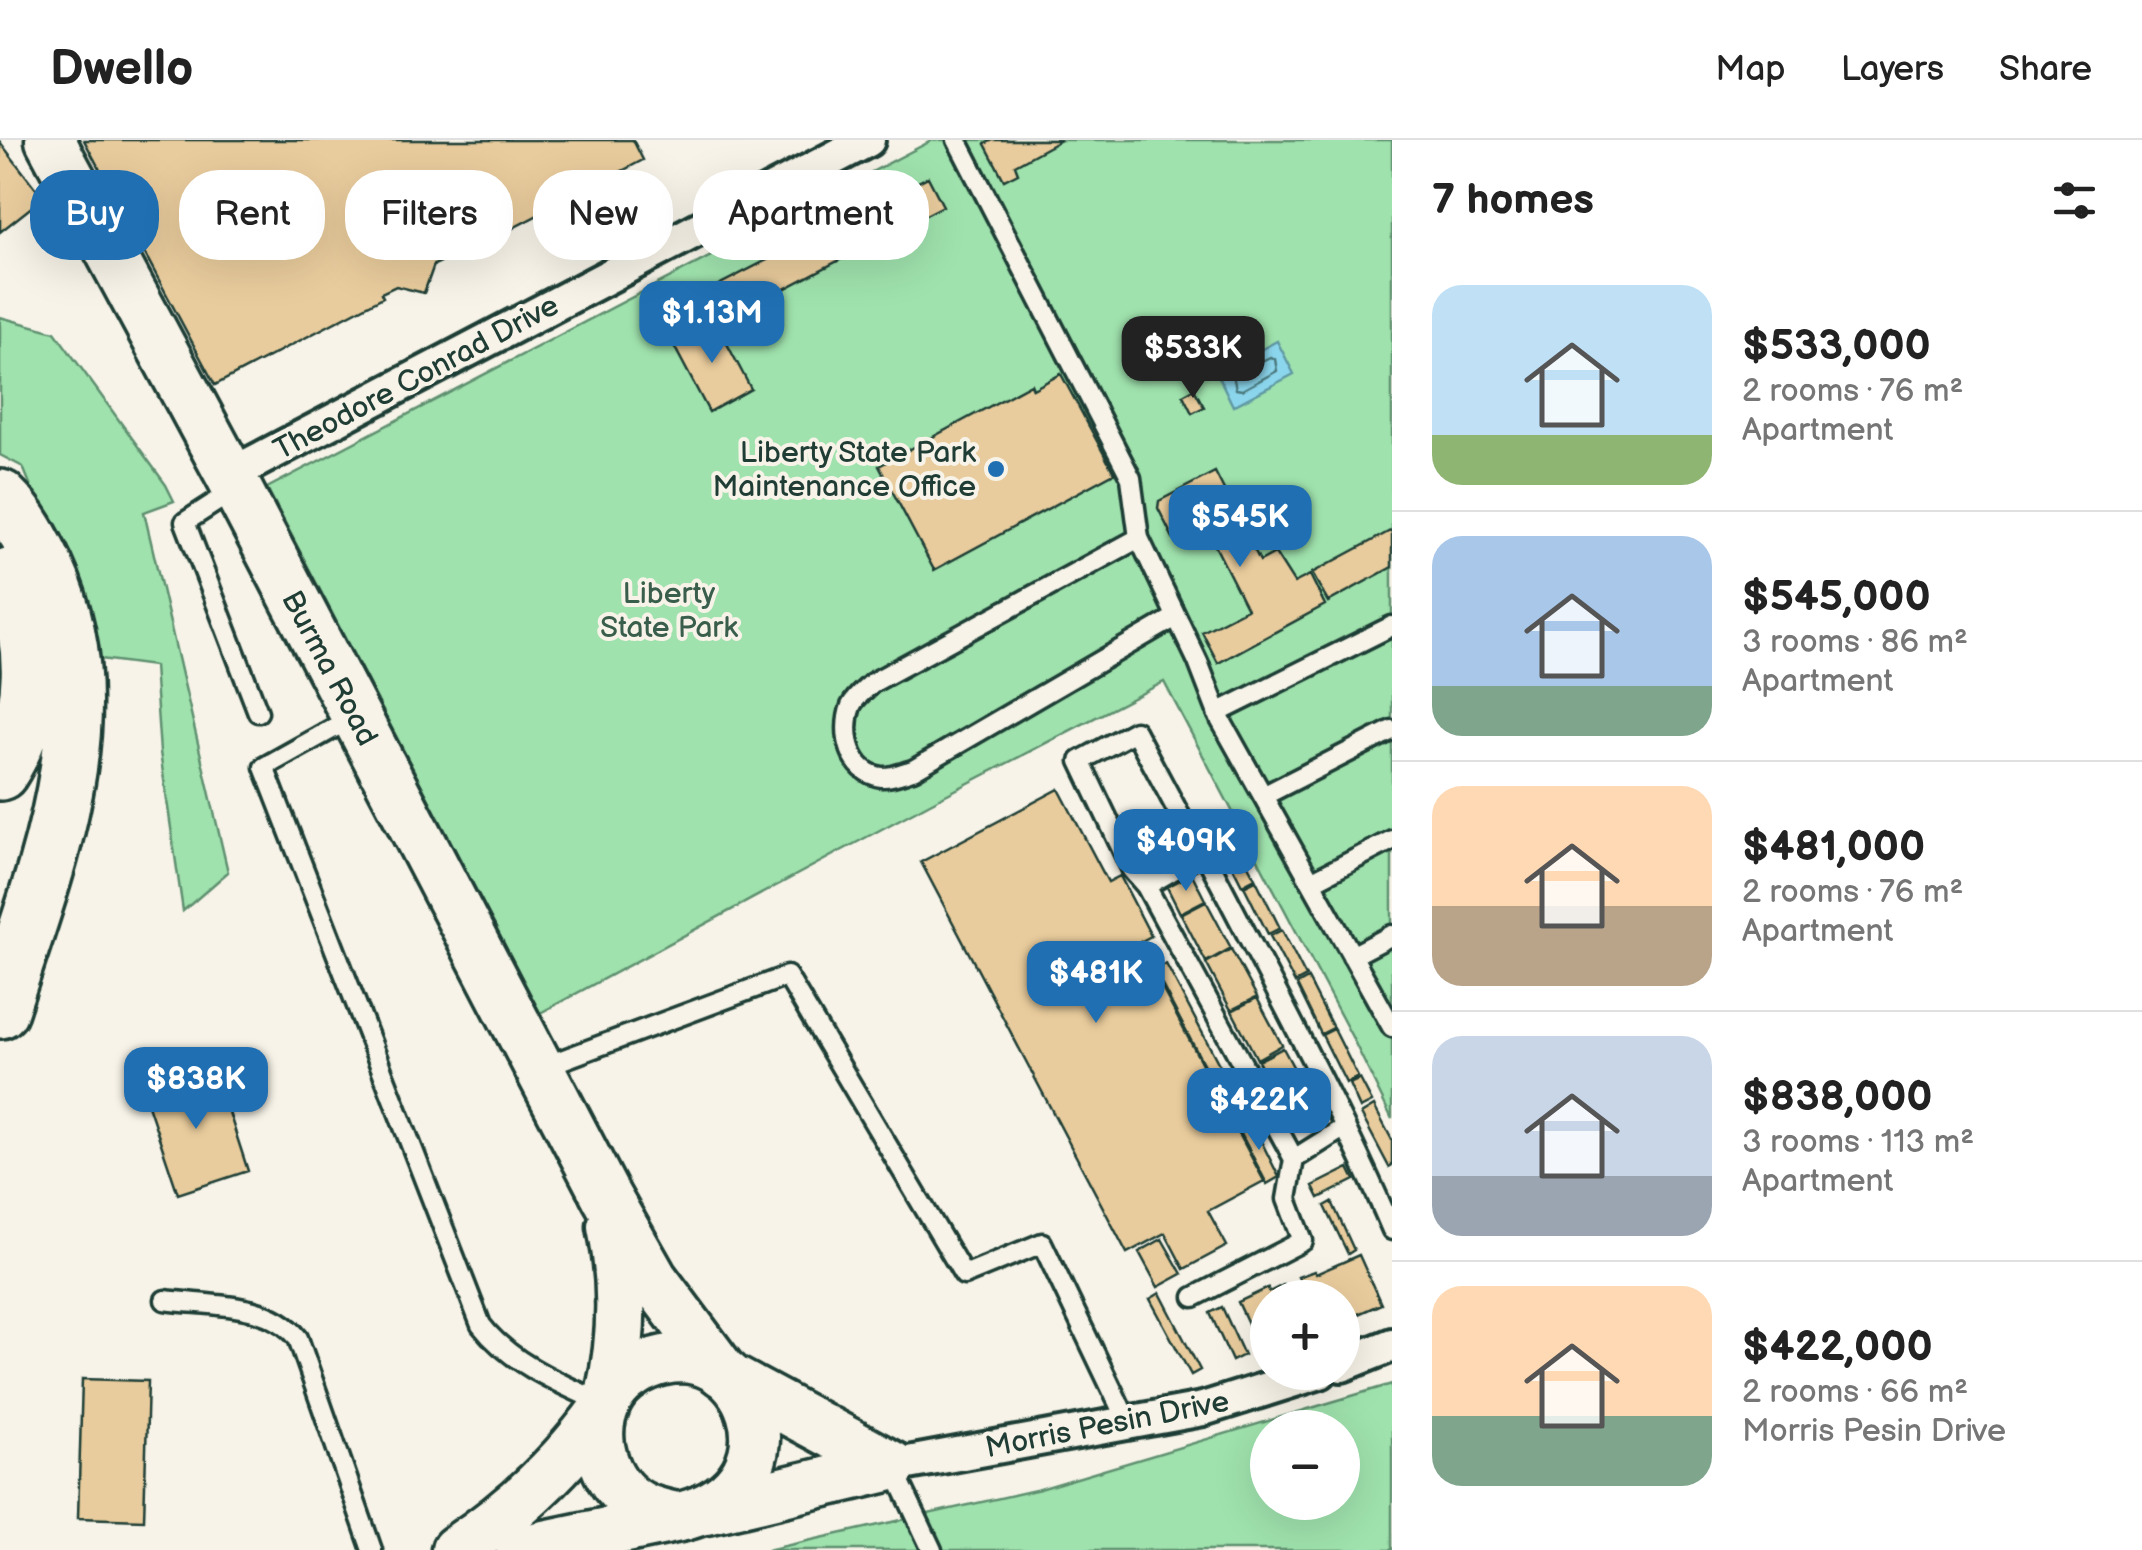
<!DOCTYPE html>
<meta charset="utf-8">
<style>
:root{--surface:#fff;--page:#f6f6f6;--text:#222;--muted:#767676;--line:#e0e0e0;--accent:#1f6fb2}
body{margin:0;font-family:"Balsamiq Sans",sans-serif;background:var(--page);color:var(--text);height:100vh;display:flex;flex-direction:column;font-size:38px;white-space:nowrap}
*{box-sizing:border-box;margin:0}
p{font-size:32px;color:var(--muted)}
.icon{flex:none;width:55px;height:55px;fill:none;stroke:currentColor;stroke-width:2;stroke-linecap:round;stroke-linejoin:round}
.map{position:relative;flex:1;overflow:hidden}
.side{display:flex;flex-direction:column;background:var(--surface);width:750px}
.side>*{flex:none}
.guide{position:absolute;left:30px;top:30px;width:950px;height:90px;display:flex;gap:20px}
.buttons{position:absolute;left:1250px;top:1140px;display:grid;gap:20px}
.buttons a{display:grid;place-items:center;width:110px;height:110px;border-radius:50%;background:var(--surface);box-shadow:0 10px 40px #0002;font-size:50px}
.price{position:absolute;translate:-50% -85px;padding:0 22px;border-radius:20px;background:var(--accent);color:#fff;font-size:32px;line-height:65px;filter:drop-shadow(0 2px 5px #0008)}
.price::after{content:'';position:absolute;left:50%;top:60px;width:30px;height:22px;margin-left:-15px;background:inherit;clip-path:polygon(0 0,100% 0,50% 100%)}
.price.selected{background:#222;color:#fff}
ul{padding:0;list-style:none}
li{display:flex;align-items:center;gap:30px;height:250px;padding:0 40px}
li+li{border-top:2px solid var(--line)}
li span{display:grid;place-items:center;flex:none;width:280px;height:200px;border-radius:30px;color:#555}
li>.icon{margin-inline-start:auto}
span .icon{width:120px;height:120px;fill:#fffc;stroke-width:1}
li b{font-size:42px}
h2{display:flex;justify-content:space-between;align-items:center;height:120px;padding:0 40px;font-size:42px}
.pill{padding:0 35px;border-radius:40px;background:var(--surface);box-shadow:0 10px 40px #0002;font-size:35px;line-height:90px}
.pill.selected{background:var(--accent);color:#fff}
header{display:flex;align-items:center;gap:60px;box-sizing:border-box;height:140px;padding:0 50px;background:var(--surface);border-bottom:2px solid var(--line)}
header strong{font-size:48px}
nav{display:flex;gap:55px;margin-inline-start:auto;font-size:35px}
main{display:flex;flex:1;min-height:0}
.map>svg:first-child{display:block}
</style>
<header>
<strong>Dwello</strong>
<nav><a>Map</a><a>Layers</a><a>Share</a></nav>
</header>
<main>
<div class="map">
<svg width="1392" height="1410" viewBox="0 0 1392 1410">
<rect width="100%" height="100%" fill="#f7f3e8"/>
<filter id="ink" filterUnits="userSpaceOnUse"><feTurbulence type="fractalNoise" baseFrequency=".01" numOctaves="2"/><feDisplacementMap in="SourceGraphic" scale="20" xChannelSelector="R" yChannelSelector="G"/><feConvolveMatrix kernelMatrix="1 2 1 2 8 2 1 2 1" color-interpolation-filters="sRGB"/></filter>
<g filter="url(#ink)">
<!-- green -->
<path fill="#9fe2ad" stroke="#5f9070" stroke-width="2.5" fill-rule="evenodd" d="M 933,0 L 1392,0 L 1392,979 L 1352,897 L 1164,542 L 930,663 L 540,873 L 267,348 Z
M 0,177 L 55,192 L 166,345 L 174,361 L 144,372 L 228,732 L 183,771 L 160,612 L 154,526 L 101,519 L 23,327 L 0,315 Z
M 1392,1244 L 1392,1410 L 767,1410 L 1040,1349 ZM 1268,1288 L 1342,1288 L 1342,1362 L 1268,1362 Z"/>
<!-- water -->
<path fill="#8cd6ed" stroke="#6099a3" stroke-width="2.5" d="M 1277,201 L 1294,234 L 1233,266 L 1217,233 Z"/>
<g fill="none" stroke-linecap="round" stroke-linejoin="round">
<!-- shore -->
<path stroke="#4b7a7e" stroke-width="2.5" d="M 1270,217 L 1275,219 L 1277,231 L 1242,250 L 1236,249 L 1233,235 Z"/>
</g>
<!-- building -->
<path fill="#e9cc9d" stroke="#1f3d34" stroke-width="2.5" d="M 84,0 L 633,0 L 643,20 L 450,121 L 449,118 L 434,125 L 424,153 L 396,146 L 381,153 L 383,157 L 215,245 Z
M 993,0 L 1061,0 L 1015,25 L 1018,33 L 1004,40 L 985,4 Z
M 0,2 L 43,58 L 0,92 Z
M 928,37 L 943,66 L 719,183 L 703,153 Z
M 715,181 L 751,249 L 709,272 L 673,204 Z
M 1061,234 L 1114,333 L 934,430 L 879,326 L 1031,244 L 1033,249 Z
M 1194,249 L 1204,267 L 1192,273 L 1183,255 Z
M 1215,332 L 1260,421 L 1275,413 L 1294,443 L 1310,435 L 1325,465 L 1218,523 L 1202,492 L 1247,469 L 1203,382 L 1173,398 L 1158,368 L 1159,361 Z
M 1392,390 L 1392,427 L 1328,462 L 1312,433 Z
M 1059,649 L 1108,742 L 1120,736 L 1151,796 L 1138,803 L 1264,1041 L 1208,1071 L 1227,1106 L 1184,1129 L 1165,1093 L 1127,1113 L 921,722 Z
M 1230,691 L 1255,738 L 1242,745 L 1218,697 Z
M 1192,734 L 1205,760 L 1180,773 L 1167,747 Z
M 1256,740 L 1280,788 L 1268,794 L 1244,746 Z
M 1206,761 L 1231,808 L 1206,822 L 1181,774 Z
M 1282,790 L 1306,837 L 1295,843 L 1270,796 Z
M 1231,809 L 1257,857 L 1231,870 L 1206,823 Z
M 1166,824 L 1250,983 L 1238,990 L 1154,830 Z
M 1308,839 L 1333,888 L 1321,894 L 1297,845 Z
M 1257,858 L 1282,905 L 1257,919 L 1232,871 Z
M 1334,889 L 1358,937 L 1346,943 L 1322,895 Z
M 1283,908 L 1311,960 L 1286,973 L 1258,921 Z
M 215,929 L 248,1031 L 178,1054 L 144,953 Z
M 1360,939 L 1372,962 L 1360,968 L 1349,944 Z
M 1374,966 L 1392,1000 L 1392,1025 L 1389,1027 L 1361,974 Z
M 1252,983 L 1279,1037 L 1267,1044 L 1239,990 Z
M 1349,1028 L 1355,1040 L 1319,1058 L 1313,1046 Z
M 1332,1062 L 1354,1110 L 1348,1114 L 1325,1066 Z
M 1162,1099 L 1182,1134 L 1158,1147 L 1139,1112 Z
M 1359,1115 L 1381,1164 L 1342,1181 L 1342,1158 L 1268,1158 L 1268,1208 L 1261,1211 L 1238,1162 L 1268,1148 L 1269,1152 L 1283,1145 L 1285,1148 L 1300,1141 L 1298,1137 L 1314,1131 L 1316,1134 Z
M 1160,1153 L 1200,1230 L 1191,1235 L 1150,1159 Z
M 1222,1167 L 1244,1215 L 1232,1221 L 1210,1173 Z
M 82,1239 L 148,1241 L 144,1380 L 78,1378 Z"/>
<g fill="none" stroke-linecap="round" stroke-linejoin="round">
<defs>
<path id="lane" d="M 957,0 L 1131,338 L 1139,398 L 1198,522 L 1220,579 L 1392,887
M 236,349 L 185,382 L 258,572
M 1139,398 L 872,543 C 865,550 855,557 851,566 C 841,593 850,633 882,637 C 892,638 904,632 913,630 L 1176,477
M 1217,573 L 1392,486
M 352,578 L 264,627 L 481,1185 C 511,1224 561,1244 605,1264
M 1263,656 L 1392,590
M 1311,742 L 1392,700
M 1146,746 L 1132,730 L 1080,621 L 1135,591 L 1192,698 L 1204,712
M 1352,816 L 1392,795
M 540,928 L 787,836 L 964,1135 L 1042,1103 L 1128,1283
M 1345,987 L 1294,1019 L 1146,746 L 1204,712 C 1268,837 1337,961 1392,1090
M 1194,1157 L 1303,1101 L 1287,1059 L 1294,1019
M 165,1160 C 209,1166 269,1161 298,1198 L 372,1410
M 893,1327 L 932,1410"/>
<path id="street" d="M 230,335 L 868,0
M 1342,1225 L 1392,1205
M 892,1326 L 1203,1269 L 1320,1232"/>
<path id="secondary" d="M 50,0 L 230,335 L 607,1058 L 653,1139 L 723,1233
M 734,1241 L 892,1326
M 610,1255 C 623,1199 624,1143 612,1086
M 707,1370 L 892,1326
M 456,1410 C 515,1371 563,1326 604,1269
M 521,1410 L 684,1376 C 811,1342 748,1184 648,1225 C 632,1231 616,1244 608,1259 C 587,1299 606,1352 647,1369 C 657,1373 667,1375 677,1377"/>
<path id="highway" d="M 0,358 C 20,377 34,404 46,429 C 112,571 45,732 0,870
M 0,632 C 39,572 36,499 9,436"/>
</defs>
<!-- lane casing -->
<use href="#lane" stroke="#1f3d34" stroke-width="25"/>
<!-- street casing -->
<use href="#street" stroke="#1f3d34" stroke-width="40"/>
<!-- secondary casing -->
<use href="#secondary" stroke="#1f3d34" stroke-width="55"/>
<!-- highway casing -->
<use href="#highway" stroke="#1f3d34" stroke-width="62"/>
<!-- lane -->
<use href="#lane" stroke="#f7f3e8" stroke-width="18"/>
<!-- street -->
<use href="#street" stroke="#f7f3e8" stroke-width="32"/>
<!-- secondary -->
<use href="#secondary" stroke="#f7f3e8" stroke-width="48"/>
<!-- highway -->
<use href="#highway" stroke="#f7f3e8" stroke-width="55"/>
</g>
</g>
<!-- markers -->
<circle fill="#1f6fb2" stroke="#f7f3e8" stroke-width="4" cx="996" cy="329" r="10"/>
<g text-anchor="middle" stroke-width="8" stroke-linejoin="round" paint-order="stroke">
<!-- street labels -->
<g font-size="30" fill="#1f3d34" stroke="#f7f3e8">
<text transform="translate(416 237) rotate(-28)" y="10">Theodore Conrad Drive</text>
<text transform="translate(330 528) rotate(62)" y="10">Burma Road</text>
<text transform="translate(1107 1284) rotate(-11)" y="10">Morris Pesin Drive</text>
</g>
<!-- poi labels -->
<g font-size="30" fill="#1f3d34" stroke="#f7f3e8" text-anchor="end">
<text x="976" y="322">Liberty State Park<tspan x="976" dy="34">Maintenance Office</tspan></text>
</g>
<!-- park labels -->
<g font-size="30" fill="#395e4c" stroke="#f7f3e8">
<text x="669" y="463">Liberty<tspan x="669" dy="34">State Park</tspan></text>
</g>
</g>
</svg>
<div class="buttons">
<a>+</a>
<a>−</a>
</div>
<b class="price" style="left:712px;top:226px">$1.13M</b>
<b class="price selected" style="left:1193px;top:261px">$533K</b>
<b class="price" style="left:1240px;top:430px">$545K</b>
<b class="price" style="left:1186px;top:754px">$409K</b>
<b class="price" style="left:1096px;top:886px">$481K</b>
<b class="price" style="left:196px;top:992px">$838K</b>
<b class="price" style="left:1259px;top:1013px">$422K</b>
<div class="guide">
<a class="pill selected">Buy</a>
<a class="pill">Rent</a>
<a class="pill">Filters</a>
<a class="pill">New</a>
<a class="pill">Apartment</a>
</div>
</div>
<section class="side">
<h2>7 homes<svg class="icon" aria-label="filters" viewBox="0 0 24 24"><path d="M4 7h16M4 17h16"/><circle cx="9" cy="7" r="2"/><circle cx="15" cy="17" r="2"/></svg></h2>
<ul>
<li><span style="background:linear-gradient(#bfe0f5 75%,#8fb573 0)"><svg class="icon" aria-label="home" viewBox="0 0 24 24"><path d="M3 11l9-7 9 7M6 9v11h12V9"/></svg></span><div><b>$533,000</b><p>2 rooms · 76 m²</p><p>Apartment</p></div></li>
<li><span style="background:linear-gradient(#a9c7e8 75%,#7fa58c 0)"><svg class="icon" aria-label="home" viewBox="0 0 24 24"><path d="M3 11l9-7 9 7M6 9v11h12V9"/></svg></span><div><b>$545,000</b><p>3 rooms · 86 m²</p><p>Apartment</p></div></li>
<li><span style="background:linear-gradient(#ffd9b3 60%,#b9a48a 0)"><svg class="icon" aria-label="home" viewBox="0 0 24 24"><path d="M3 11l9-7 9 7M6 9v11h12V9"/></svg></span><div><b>$481,000</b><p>2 rooms · 76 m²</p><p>Apartment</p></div></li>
<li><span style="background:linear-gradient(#c9d6e8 70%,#9aa5b1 0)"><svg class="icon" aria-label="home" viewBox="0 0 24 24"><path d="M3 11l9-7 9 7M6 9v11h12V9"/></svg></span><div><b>$838,000</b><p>3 rooms · 113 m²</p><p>Apartment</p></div></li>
<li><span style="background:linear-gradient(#ffd9b3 65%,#7fa58c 0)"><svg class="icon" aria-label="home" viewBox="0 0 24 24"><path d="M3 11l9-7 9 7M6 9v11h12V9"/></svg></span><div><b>$422,000</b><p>2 rooms · 66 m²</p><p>Morris Pesin Drive</p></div></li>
</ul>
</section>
</main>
